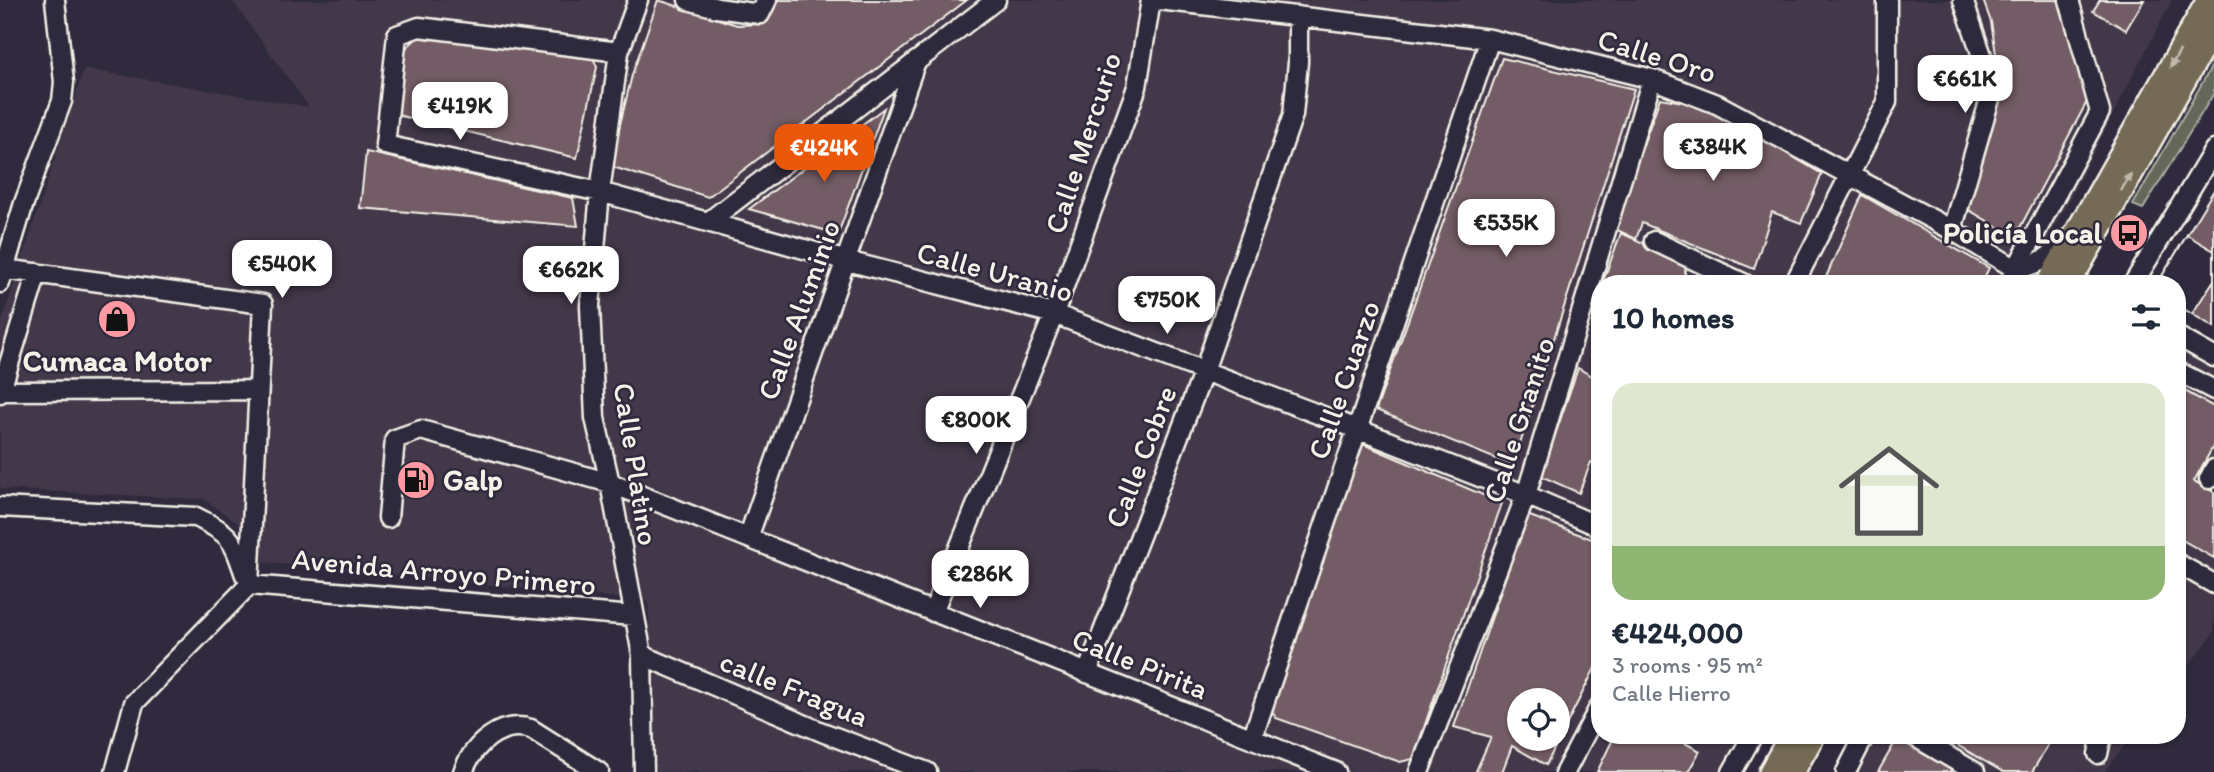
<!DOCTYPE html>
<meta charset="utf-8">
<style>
:root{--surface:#fff;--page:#f6f6f7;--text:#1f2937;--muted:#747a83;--line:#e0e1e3;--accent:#ea580c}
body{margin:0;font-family:Itim,sans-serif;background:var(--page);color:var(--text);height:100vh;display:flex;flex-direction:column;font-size:26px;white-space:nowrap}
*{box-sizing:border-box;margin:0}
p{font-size:23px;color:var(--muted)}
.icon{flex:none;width:38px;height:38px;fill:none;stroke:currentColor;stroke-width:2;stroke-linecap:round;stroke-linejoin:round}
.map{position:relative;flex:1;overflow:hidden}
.sheet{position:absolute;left:1591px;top:275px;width:595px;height:469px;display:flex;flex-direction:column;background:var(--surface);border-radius:28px;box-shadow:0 2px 5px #0004}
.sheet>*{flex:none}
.controls{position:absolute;left:1507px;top:688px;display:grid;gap:14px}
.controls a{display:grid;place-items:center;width:63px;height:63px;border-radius:50%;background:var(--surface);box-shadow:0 2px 5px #0004;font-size:35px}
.price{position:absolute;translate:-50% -60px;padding:0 16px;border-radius:14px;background:#fff;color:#222;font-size:23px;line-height:46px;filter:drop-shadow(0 2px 4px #0008)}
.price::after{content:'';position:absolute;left:50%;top:42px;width:21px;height:16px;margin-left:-10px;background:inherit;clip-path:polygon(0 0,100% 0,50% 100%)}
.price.selected{background:var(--accent);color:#fff}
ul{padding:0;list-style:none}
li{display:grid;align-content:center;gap:14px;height:371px;padding:0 21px}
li+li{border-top:2px solid var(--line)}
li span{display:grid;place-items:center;height:217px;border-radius:21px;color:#555}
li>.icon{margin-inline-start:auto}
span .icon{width:126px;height:126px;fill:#fffc;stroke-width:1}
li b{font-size:30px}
h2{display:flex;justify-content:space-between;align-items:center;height:84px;padding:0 21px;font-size:30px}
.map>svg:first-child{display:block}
</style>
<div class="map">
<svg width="2214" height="772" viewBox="0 0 2214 772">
<rect width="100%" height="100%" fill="#2f2a3d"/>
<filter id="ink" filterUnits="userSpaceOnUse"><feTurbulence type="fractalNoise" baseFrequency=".0143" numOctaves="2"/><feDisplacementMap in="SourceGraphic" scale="14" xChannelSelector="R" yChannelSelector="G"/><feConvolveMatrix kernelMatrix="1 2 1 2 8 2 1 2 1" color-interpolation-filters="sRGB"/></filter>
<g filter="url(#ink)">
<!-- built -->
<path fill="#433949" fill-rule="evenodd" d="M 232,0 L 2172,0 L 2026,283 L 1600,284 L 1600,735 L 1765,735 L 1744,772 L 657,772 L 648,601 L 262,562 L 237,522 L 203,499 L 0,489 L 0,327 L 84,69 L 309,107 ZM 1519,700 L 1558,700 L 1558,738 L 1519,738 Z
M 2177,349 L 2214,371 L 2214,633 L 2177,680 Z
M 1875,735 L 2133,735 L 2104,772 L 1855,772 Z"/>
<!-- green -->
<path fill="#646759" stroke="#acaca0" stroke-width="2" d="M 2214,62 L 2214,93 L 2143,209 L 2133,205 Z"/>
<!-- building -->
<path fill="#735b65" stroke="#f4f1e8" stroke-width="2" fill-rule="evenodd" d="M 658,0 L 737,25 L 764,24 L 773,0 L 967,0 L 708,197 L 610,166 L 632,75 Z
M 1983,0 L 2059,0 L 2089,98 L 2015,237 L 1969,210 L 1999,73 L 1991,22 Z
M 2100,0 L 2144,0 L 2126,30 L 2093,11 Z
M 419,36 L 591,53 L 597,67 L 577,158 L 397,115 L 405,49 Z
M 1502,58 L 1634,89 L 1513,466 L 1376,410 Z
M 1660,98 L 1707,106 L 1822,174 L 1801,223 L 1772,212 L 1754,269 L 1642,223 L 1636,239 L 1613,228 Z
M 884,108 L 838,234 L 749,209 Z
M 366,152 L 573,198 L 578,226 L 360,208 Z
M 2214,190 L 2214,327 L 2177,305 L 2177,284 L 2157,284 Z
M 1862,195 L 1989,268 L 1981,284 L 1823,284 Z
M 1621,233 L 1686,262 L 1684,284 L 1602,284 Z
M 2187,235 L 2214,251 L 2214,280 L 2192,314 L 2177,305 L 2177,284 L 2157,284 Z
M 1578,368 L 1600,381 L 1600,466 L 1591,462 L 1579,493 L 1541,476 Z
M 2183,390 L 2214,407 L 2214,445 L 2194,481 L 2214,492 L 2214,558 L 2177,537 L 2177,400 Z
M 1363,444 L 1502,503 L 1413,759 L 1400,762 L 1276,718 L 1268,705 Z
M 1527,515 L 1600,542 L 1600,658 L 1546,765 L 1512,746 L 1502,772 L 1477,772 L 1476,771 L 1491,737 L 1454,727 ZM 1519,700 L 1558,700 L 1558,738 L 1519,738 Z
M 1615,735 L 1670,735 L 1700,751 L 1688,772 L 1597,772 Z
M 1940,735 L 2065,735 L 2060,743 L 2052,738 L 2032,772 L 2003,772 Z
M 1898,737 L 1952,768 L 1950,772 L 1878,772 Z"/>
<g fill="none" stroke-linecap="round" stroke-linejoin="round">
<defs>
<path id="minor" d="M 638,0 L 619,52 L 600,192 L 590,306 L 595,418 L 610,483 L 642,655 L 644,772
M 688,0 L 717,8 L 760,14 L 767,0
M 1159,0 L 1490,39 L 1652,79 L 1717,104 L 1952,230 L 2016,269 C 2038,265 2053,256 2067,239
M 619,52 L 419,27 L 397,35 L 385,145 L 600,192 L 847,261 L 1054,314 L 1357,429 L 1526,495 L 1600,527
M 708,222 L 996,0
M 1952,230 L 1993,88 L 1963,0
M 1654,241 L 1745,284
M 4,269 L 263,304 L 249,585
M 0,283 L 24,203 L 62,101 L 64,82 L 55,0
M 1794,284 L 1887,102 L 1887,0
M 2008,284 L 2100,112 L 2069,0
M 2133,284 L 2214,150
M 2177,336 L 2214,357
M 2177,371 L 2214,390
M 0,391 L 258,390
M 0,393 L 37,273
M 2209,479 L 2214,469
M 0,507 L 196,517 C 232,535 232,538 245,575
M 388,518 L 395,439 L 421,430 L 610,483 L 1336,772
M 748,538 L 916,61
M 2177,563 L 2214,584
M 933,612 L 1054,314 L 1137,87 L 1151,0
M 642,655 L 822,732 L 927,772
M 1087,673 L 1204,371 L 1293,115 L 1298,62 L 1298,16
M 1912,735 L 1975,772
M 2098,735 L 2101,740 L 2098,754
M 1252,739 L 1490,39
M 115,772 L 134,703 L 249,585 L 634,616
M 463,772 C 473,745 500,720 531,729 L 599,772
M 1419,772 L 1526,495 L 1652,79
M 1565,772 L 1600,706
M 1732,772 L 1753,735
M 1846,772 L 1865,735"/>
<path id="major" d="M 2048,284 L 2209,0
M 2068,284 L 2214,27
M 1771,772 L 1792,735
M 1792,772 L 1813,735"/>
</defs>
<!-- minor casing -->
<use href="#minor" stroke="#f4f1e8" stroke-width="23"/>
<!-- major casing -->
<use href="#major" stroke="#f4f1e8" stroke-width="28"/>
<!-- minor -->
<use href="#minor" stroke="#2f2a3d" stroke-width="18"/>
<!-- major -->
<use href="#major" stroke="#756a55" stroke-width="23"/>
</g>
<!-- one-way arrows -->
<defs><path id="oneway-solid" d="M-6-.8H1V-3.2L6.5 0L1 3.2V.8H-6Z" transform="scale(1.75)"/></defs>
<g fill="#c1bbad">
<use href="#oneway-solid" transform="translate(2175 59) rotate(119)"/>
<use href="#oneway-solid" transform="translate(2126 182) rotate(-60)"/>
</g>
</g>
<!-- icons -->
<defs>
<symbol id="bus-disc" viewBox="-11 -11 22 22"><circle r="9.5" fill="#ff9aa2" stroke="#2f2a3d"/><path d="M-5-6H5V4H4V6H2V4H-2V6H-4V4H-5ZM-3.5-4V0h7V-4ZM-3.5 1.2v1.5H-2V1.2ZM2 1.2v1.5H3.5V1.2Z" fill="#111"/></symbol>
<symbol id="shop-disc" viewBox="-11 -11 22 22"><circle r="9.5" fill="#ff9aa2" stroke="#2f2a3d"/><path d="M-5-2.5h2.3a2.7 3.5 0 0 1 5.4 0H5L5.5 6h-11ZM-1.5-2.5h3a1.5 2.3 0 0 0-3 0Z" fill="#111"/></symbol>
<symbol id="fuel-disc" viewBox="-11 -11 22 22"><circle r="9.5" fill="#ff9aa2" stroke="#2f2a3d"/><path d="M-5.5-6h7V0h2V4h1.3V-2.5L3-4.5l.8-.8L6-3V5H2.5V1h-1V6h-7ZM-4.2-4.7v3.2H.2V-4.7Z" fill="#111"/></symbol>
</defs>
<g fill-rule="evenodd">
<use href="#bus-disc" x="2107" y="211" width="44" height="44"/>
<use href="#shop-disc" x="95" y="297" width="44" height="44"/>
<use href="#fuel-disc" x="394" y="458" width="44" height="44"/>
</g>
<g text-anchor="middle" stroke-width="5" stroke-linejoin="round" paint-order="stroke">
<!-- street labels -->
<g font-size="30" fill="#f4f1e8" stroke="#2f2a3d">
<text transform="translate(1657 56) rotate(17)" y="10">Calle Oro</text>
<text transform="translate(1083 143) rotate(-72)" y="10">Calle Mercurio</text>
<text transform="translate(995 272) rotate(15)" y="10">Calle Uranio</text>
<text transform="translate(799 310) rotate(-70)" y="10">Calle Aluminio</text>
<text transform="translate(1344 380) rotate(-71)" y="10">Calle Cuarzo</text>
<text transform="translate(1519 420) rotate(-72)" y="10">Calle Granito</text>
<text transform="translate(1141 457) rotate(-69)" y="10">Calle Cobre</text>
<text transform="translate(636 464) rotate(81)" y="10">Calle Platino</text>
<text transform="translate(444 572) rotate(5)" y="10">Avenida Arroyo Primero</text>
<text transform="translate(1140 664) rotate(22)" y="10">Calle Pirita</text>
<text transform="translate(794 689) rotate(22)" y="10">calle Fragua</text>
</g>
<!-- poi labels -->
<g font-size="30" font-weight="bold" fill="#f4f1e8" stroke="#2f2a3d" text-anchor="end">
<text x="2102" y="243">Policía Local</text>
<text x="117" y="371" text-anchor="middle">Cumaca Motor</text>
<text x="443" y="490" text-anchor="start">Galp</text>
</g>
</g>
</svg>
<div class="controls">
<a><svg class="icon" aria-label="locate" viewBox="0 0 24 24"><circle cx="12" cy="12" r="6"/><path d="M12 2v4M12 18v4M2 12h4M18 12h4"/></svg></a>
</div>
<b class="price" style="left:1965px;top:115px">€661K</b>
<b class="price" style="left:460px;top:142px">€419K</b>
<b class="price" style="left:1713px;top:183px">€384K</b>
<b class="price selected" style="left:824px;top:184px">€424K</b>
<b class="price" style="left:1506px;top:259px">€535K</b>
<b class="price" style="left:282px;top:300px">€540K</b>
<b class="price" style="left:571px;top:306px">€662K</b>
<b class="price" style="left:1167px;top:336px">€750K</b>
<b class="price" style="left:976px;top:456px">€800K</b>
<b class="price" style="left:980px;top:610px">€286K</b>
<section class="sheet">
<h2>10 homes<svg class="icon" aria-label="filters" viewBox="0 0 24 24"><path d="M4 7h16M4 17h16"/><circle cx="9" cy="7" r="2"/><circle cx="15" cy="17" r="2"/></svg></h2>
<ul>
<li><span style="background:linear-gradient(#dfe7d0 75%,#8fb573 0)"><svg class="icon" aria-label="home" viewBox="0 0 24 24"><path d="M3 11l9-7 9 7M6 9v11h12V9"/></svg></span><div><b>€424,000</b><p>3 rooms · 95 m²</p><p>Calle Hierro</p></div></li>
</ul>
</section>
</div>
